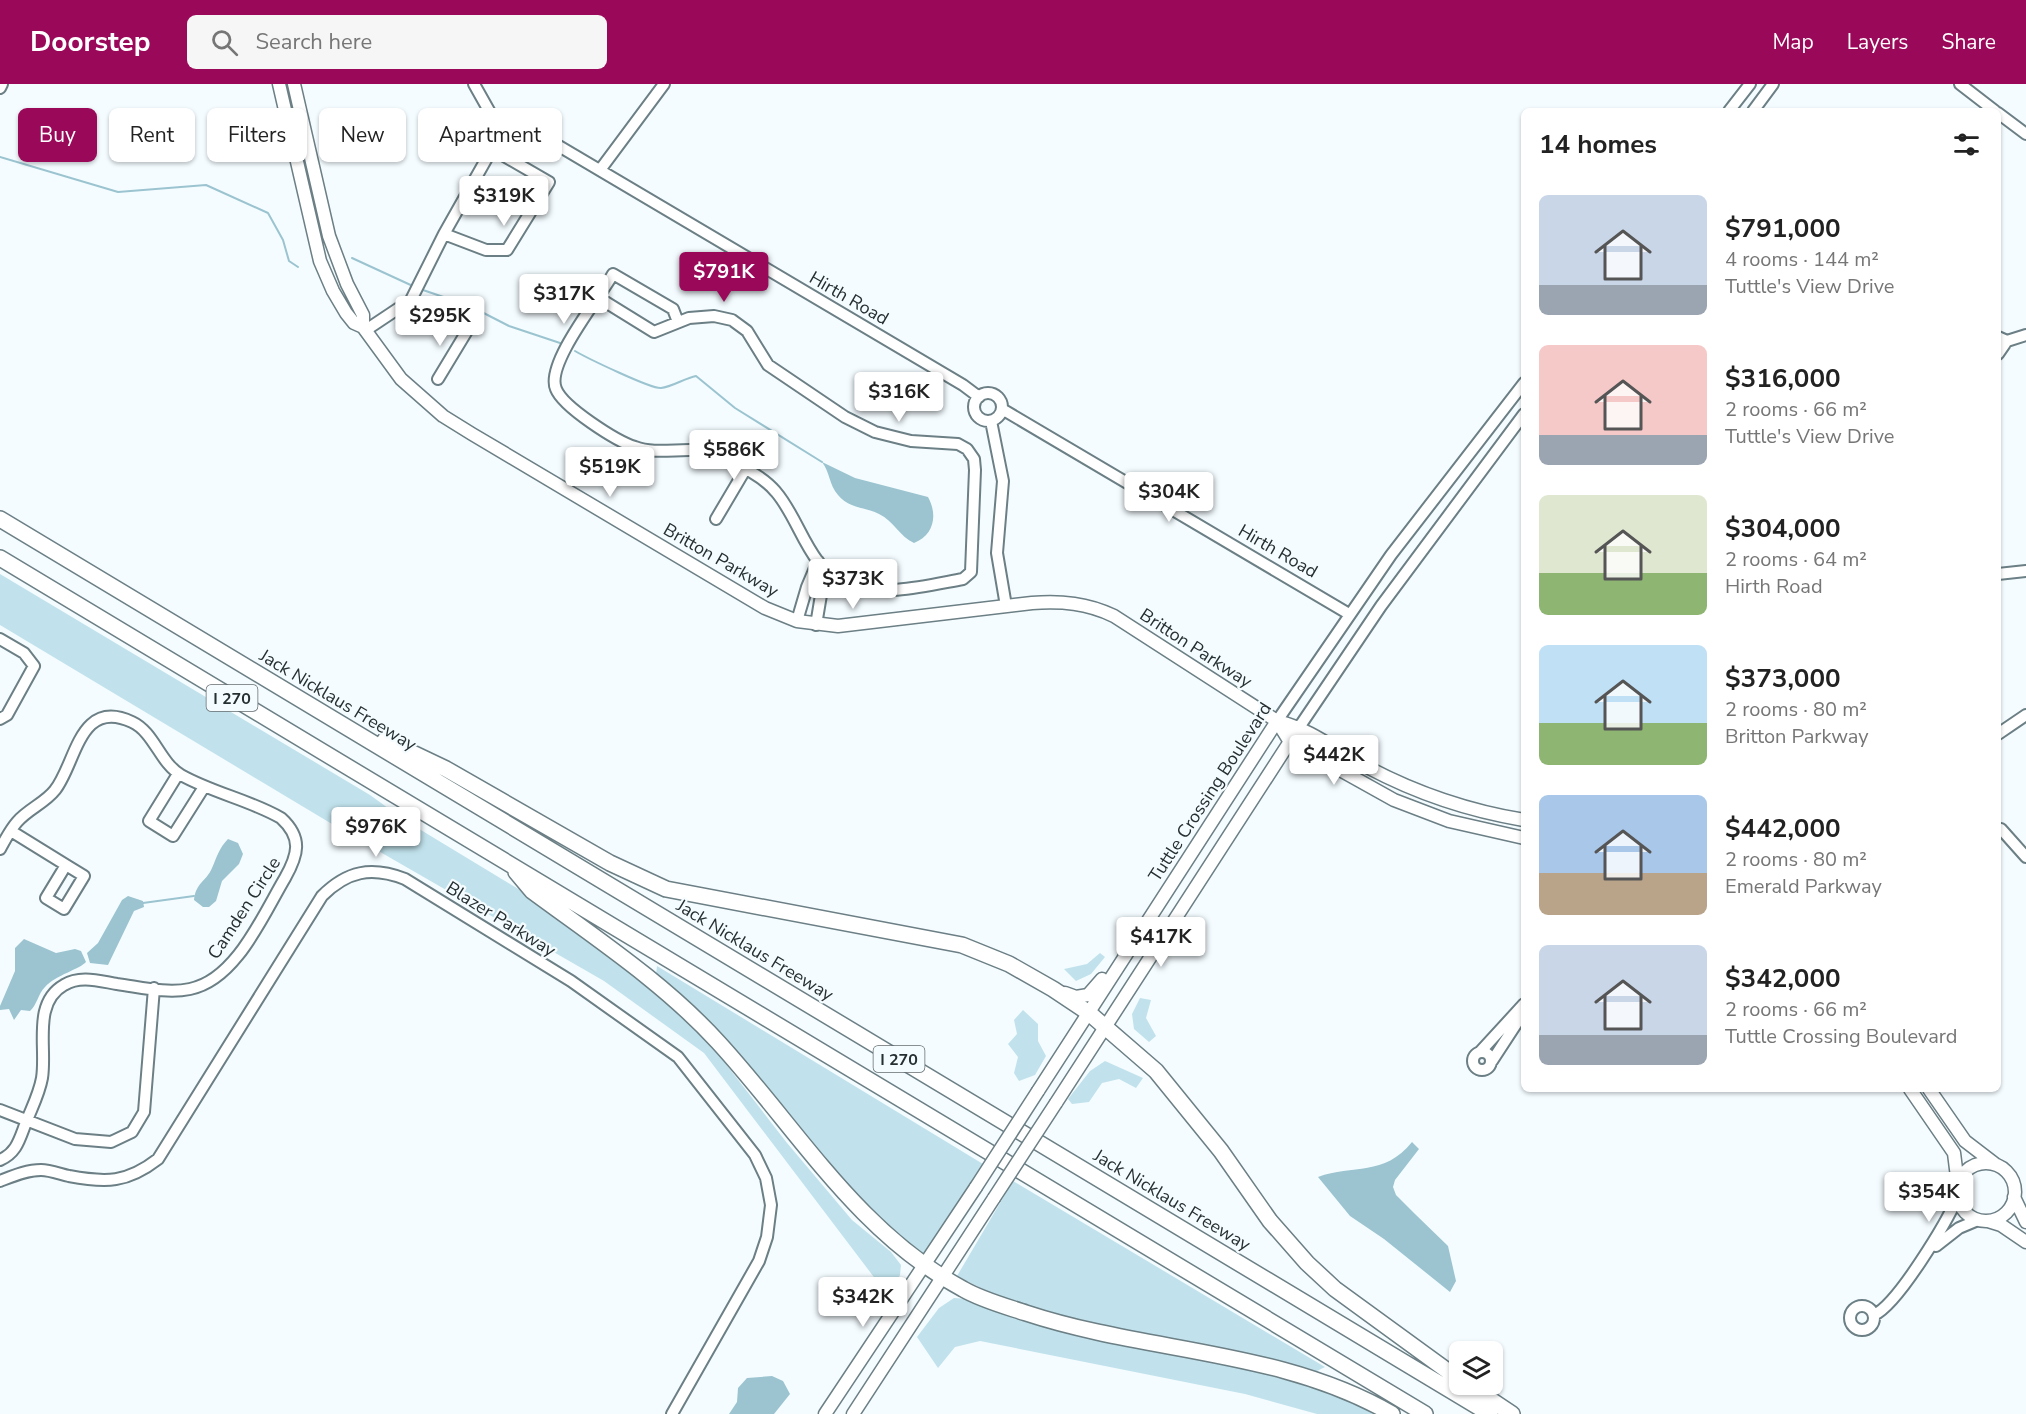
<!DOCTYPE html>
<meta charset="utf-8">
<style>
:root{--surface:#fff;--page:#f6f6f6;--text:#222;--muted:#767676;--accent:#9a0859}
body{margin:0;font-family:"Nunito Sans",sans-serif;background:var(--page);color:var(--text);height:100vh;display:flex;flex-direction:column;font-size:22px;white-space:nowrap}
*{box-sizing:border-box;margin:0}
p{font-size:20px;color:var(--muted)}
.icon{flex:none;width:33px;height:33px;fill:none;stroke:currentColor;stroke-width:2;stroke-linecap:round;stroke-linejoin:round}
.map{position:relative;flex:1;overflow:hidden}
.side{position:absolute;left:1521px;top:24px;width:480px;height:984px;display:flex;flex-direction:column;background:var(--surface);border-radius:9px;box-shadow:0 2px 4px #0004}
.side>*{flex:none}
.hud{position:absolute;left:18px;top:24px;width:570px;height:54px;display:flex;gap:12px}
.controls{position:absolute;left:1449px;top:1257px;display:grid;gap:12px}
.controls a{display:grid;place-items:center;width:54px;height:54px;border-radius:9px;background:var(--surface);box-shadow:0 2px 4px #0004;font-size:30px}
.price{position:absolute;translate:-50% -51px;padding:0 14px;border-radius:6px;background:#fff;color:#222;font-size:20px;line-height:39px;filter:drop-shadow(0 2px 3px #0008)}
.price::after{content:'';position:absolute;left:50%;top:36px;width:18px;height:14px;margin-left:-9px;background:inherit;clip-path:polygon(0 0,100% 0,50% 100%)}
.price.active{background:var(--accent);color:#fff}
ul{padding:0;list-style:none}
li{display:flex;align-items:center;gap:18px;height:150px;padding:0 18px}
li span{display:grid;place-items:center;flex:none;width:168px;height:120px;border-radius:9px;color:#555}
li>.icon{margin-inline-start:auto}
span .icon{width:72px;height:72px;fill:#fffc;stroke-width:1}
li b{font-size:26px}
h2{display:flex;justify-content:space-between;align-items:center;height:72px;padding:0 18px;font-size:26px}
.chip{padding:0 21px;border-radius:9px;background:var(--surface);box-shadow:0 2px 4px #0004;font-size:21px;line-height:54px}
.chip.active{background:var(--accent);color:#fff}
header{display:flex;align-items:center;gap:36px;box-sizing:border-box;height:84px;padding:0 30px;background:var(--accent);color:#fff}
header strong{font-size:28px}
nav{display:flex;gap:33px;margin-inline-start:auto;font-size:21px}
.search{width:420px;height:54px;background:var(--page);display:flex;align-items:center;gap:15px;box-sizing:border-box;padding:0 21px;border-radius:9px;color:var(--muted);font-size:22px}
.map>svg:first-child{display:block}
</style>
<header>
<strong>Doorstep</strong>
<div class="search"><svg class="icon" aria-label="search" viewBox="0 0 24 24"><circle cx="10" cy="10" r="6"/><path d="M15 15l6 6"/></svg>Search here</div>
<nav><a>Map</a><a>Layers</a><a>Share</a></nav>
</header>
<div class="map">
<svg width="2026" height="1330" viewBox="0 0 2026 1330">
<rect width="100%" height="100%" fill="#f4fcff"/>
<!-- green -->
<path fill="#c1e2ec" d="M 0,490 L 370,711 L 406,737 L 525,809 L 616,875 L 680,928 L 715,966 L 787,1059 L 852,1136 L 891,1168 L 901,1181 L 900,1191 L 889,1213 L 704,969 L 604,897 L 342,746 L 0,541 Z
M 1100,869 L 1105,873 L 1091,890 L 1076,897 L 1064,885 L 1087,880 Z
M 657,882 L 983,1080 L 923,1171 L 875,1132 L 656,891 Z
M 1140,914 L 1151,916 L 1146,934 L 1156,952 L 1149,958 L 1134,945 L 1132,930 Z
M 1023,926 L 1038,940 L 1038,957 L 1046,972 L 1035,991 L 1019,997 L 1014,989 L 1018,973 L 1008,960 L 1017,950 L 1014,936 Z
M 1105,977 L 1143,994 L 1136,1004 L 1119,995 L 1102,999 L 1089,1018 L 1072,1020 L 1068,1015 L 1090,987 Z
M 1013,1097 L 1325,1283 L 1313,1289 L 1096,1242 L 1003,1215 L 957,1192 Z
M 954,1214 L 969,1215 L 1030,1239 L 1082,1253 L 1273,1288 L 1325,1303 L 1379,1330 L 1317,1330 L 1245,1310 L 980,1257 L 955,1263 L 938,1284 L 917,1253 L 939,1224 Z"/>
<!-- water -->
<path fill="#9bc4d0" d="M 822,378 L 855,394 L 928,413 C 938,431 934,451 914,459 C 900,453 894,437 879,430 C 865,423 848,424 838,411 C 829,401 830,388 822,378 Z
M 228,755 L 238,759 L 243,770 L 239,780 L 222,797 L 216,817 L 209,823 L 203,823 L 194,816 C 196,798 206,798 212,784 C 217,773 219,764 228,755 Z
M 128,812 L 143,817 L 144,823 L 134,827 L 108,881 L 90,879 L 87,869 L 98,859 L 122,816 Z
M 24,855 L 56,869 L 75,865 L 81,867 L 86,878 C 80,885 56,891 45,903 C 38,910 37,921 30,927 L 21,926 L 14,936 L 9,925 L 0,926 L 0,922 L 15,887 L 15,864 Z
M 1412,1058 L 1419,1065 L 1395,1096 L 1393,1103 L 1396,1111 L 1414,1129 L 1448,1162 L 1456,1197 L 1450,1208 L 1384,1155 L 1350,1132 L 1318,1093 C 1353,1080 1384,1093 1412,1058 Z
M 772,1292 L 783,1297 L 790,1310 L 774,1330 L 729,1330 L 737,1318 L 738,1304 L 747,1294 Z"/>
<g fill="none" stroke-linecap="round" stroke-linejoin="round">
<!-- stream -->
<path stroke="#9bc4d0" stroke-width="2" d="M 0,73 L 118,108 L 206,101 L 268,129 L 283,156 L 289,177 L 298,183
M 352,174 L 415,203
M 420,205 L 470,222 L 509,242 L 560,259
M 575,267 C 587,274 651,305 661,304 C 672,303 685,294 696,292 L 735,324 L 822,378
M 143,819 L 194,812"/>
<defs>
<path id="minor" d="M 1960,0 L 1995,27
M 0,4 L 2,0
M 1729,27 L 1750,0
M 1753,27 L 1773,0
M 1998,29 L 2026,50
M 547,55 L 963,301 L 979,313
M 600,86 L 664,0
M 444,150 L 486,166 L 507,166 L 549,98 L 492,65
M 599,214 L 654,248 L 689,234 L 714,232 L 732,236 L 747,247 L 768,281 L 845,333 L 875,348 L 911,357 L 958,360 L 967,365 L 974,375 L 975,386 L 971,488 L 963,495 C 925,502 885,513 847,500 C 808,485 801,437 776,408 C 763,392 739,381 720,372 C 694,359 661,373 635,363 C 616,357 563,323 556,305 C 545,280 600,213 613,190 L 673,225 L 678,238
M 411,216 L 451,232 L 467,247 L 438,295
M 366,246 L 411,216 L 444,150 L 492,65 L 495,44 L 492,32 L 474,0
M 1998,253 L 2007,257 L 2026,251
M 1998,270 L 2007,257
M974 323a14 14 0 1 1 28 0a14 14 0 1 1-28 0Z
M 1002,325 L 1349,530
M 991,337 L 1003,397 L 997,469 L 1006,522
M 716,435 L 745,386
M 1998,490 L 2026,487
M 797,537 L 807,503 L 818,477
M 816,541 L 821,511 L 833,491
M 0,555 L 24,569 L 34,582 L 7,631 L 0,635
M 1277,637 L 1391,471 L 1524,299
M 1300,642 L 1381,522 L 1524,330
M 1998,650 L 2026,631
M 178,690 L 149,737 L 173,752 L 204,703
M 2001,745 L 2026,773
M 11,747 L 66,781
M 0,765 C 5,756 10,746 17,738 C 28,725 45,719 55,706 C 76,680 79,613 132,638 C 154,648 160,679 181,691 C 213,709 250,716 281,734 C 303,754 298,771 285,794 C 263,831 236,896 190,905 C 167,910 140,903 117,900 C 99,897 80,891 64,901 C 32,919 47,964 42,994 C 39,1011 31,1025 25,1041 C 19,1057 16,1069 0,1076
M 66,781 L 84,792 L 64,825 L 46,814 Z
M1473 977a9 9 0 1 1 18 0a9 9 0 1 1-18 0Z
M 1480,968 L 1524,920
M 1492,977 L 1524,928
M 0,1026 L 75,1055 L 111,1058 L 132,1048 L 144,1028 L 154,904
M 0,1097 C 13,1092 27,1086 41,1086 C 50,1086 60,1090 69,1092 C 106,1099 127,1099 158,1075 L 322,812 C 347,787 371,782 405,795 L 571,897 L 678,973 L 755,1071 L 766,1094 L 771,1121 L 767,1153 L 759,1177 L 672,1330
M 1936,1162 L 1959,1144 L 1978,1136
M1850 1234a12 12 0 1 1 24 0a12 12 0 1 1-24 0Z
M 1874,1231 C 1898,1220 1947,1138 1958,1112"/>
<path id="major" d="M 279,0 L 320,177 L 333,207 L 346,229 L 354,239 L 363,243 L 401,295 L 443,332 L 472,350 L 765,524 L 797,537 L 838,542 L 1032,519 C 1062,517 1087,519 1114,532 L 1277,637 C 1311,645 1337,667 1367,683 C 1416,709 1469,727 1524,736
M 294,0 L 329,152 L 347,200 L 363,231 L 363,243
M 1277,637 L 1290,658 L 1394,716 L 1449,737 L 1524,754
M 1065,909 L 1076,913 L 1088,911 L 1102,895
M 1910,1005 L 1954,1069 L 1958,1101
M 1929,1005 L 1965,1057 L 1995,1080
M 1038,1007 L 1277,637
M 1056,1019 L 1300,642
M1957 1108a29 29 0 1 1 58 0a29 29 0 1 1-58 0Z
M 2014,1113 L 2026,1138
M 1988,1137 L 2001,1141 L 2026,1158
M 825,1330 L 976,1103
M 853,1330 L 994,1114"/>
<path id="highway" d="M 0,435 L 1490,1330
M 0,474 L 1425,1330
M 385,656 L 446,685 L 610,779 L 666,805 L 962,861 L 1009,880 L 1053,905 L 1089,929 L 1156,987 L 1221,1067 L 1270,1137 L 1307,1179 L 1335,1205 L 1460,1296
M 516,788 L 532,807 C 597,855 664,899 718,958 C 797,1044 857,1148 963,1205 C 982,1216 1005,1222 1026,1229 C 1147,1269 1280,1265 1392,1330
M 1467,1300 L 1512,1330"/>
</defs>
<!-- minor casing -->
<use href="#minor" stroke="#6b7f85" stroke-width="14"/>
<!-- major casing -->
<use href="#major" stroke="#6b7f85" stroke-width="15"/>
<!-- highway casing -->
<use href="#highway" stroke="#6b7f85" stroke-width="18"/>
<!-- minor -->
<use href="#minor" stroke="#fff" stroke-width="10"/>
<!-- major -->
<use href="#major" stroke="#fff" stroke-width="12"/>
<!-- highway -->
<use href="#highway" stroke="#fff" stroke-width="15"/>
<defs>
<path id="major-bridge" d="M 976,1103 L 1038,1007
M 994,1114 L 1056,1019"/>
</defs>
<!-- major-bridge casing -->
<use href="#major-bridge" stroke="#6b7f85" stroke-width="15" stroke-linecap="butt"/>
<!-- major-bridge -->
<use href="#major-bridge" stroke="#fff" stroke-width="12"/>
</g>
<g text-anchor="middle" stroke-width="4.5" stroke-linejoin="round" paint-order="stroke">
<!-- shield labels -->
<g fill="#f4fcff" stroke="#646c6f" stroke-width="1.5">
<rect x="206.5" y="601" width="51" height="26" rx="4.5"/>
<rect x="873.5" y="962" width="51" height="26" rx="4.5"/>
</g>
<g font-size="16" font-weight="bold" fill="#262f31">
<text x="232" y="620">I 270</text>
<text x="899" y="981">I 270</text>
</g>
<!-- street labels -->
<g font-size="18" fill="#262f31" stroke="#f4fcff">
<text transform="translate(849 214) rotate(30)" y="6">Hirth Road</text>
<text transform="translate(1278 467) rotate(30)" y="6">Hirth Road</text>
<text transform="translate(721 476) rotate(30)" y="6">Britton Parkway</text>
<text transform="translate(1196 564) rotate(33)" y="6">Britton Parkway</text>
<text transform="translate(338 616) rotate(31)" y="6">Jack Nicklaus Freeway</text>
<text transform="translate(1210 708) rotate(-57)" y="6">Tuttle Crossing Boulevard</text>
<text transform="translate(244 824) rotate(-57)" y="6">Camden Circle</text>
<text transform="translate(501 835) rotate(32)" y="6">Blazer Parkway</text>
<text transform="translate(755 866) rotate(31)" y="6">Jack Nicklaus Freeway</text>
<text transform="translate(1172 1116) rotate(31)" y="6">Jack Nicklaus Freeway</text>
</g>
</g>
</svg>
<div class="controls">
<a><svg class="icon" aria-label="layers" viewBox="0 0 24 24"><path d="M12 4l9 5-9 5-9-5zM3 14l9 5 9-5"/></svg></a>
</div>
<b class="price" style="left:504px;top:143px">$319K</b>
<b class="price active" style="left:724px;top:219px">$791K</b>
<b class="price" style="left:564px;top:241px">$317K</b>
<b class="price" style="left:440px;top:263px">$295K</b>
<b class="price" style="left:899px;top:339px">$316K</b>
<b class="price" style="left:734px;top:397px">$586K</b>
<b class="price" style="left:610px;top:414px">$519K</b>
<b class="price" style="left:1169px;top:439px">$304K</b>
<b class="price" style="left:853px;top:526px">$373K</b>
<b class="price" style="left:1334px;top:702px">$442K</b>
<b class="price" style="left:376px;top:774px">$976K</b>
<b class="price" style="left:1161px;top:884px">$417K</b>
<b class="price" style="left:1929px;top:1139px">$354K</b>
<b class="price" style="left:863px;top:1244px">$342K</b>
<div class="hud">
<a class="chip active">Buy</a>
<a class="chip">Rent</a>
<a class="chip">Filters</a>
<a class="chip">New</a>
<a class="chip">Apartment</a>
</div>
<section class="side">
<h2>14 homes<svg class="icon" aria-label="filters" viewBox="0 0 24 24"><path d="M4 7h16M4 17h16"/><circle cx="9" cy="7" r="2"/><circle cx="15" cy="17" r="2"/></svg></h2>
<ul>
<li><span style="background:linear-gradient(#c9d6e8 75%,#9aa5b1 0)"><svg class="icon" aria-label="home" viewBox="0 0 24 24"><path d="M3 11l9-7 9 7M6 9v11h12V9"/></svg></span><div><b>$791,000</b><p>4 rooms · 144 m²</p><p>Tuttle's View Drive</p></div></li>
<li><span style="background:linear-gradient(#f6c9c9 75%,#9aa5b1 0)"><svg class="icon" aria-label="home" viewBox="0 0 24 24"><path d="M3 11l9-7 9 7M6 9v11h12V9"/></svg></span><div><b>$316,000</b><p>2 rooms · 66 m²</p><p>Tuttle's View Drive</p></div></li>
<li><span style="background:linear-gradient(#dfe7d0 65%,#8fb573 0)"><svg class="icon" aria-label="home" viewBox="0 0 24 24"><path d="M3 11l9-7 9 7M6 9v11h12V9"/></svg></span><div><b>$304,000</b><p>2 rooms · 64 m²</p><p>Hirth Road</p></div></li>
<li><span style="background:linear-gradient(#bfe0f5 65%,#8fb573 0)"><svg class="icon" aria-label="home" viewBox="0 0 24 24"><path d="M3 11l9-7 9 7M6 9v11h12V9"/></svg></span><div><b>$373,000</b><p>2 rooms · 80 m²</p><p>Britton Parkway</p></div></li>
<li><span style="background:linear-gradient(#a9c7e8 65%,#b9a48a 0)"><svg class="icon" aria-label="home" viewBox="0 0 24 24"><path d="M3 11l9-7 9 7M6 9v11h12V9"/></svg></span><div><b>$442,000</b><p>2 rooms · 80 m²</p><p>Emerald Parkway</p></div></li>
<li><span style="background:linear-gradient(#c9d6e8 75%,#9aa5b1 0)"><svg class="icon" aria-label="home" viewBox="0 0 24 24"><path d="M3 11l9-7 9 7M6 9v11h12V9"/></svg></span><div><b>$342,000</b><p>2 rooms · 66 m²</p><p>Tuttle Crossing Boulevard</p></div></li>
</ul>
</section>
</div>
